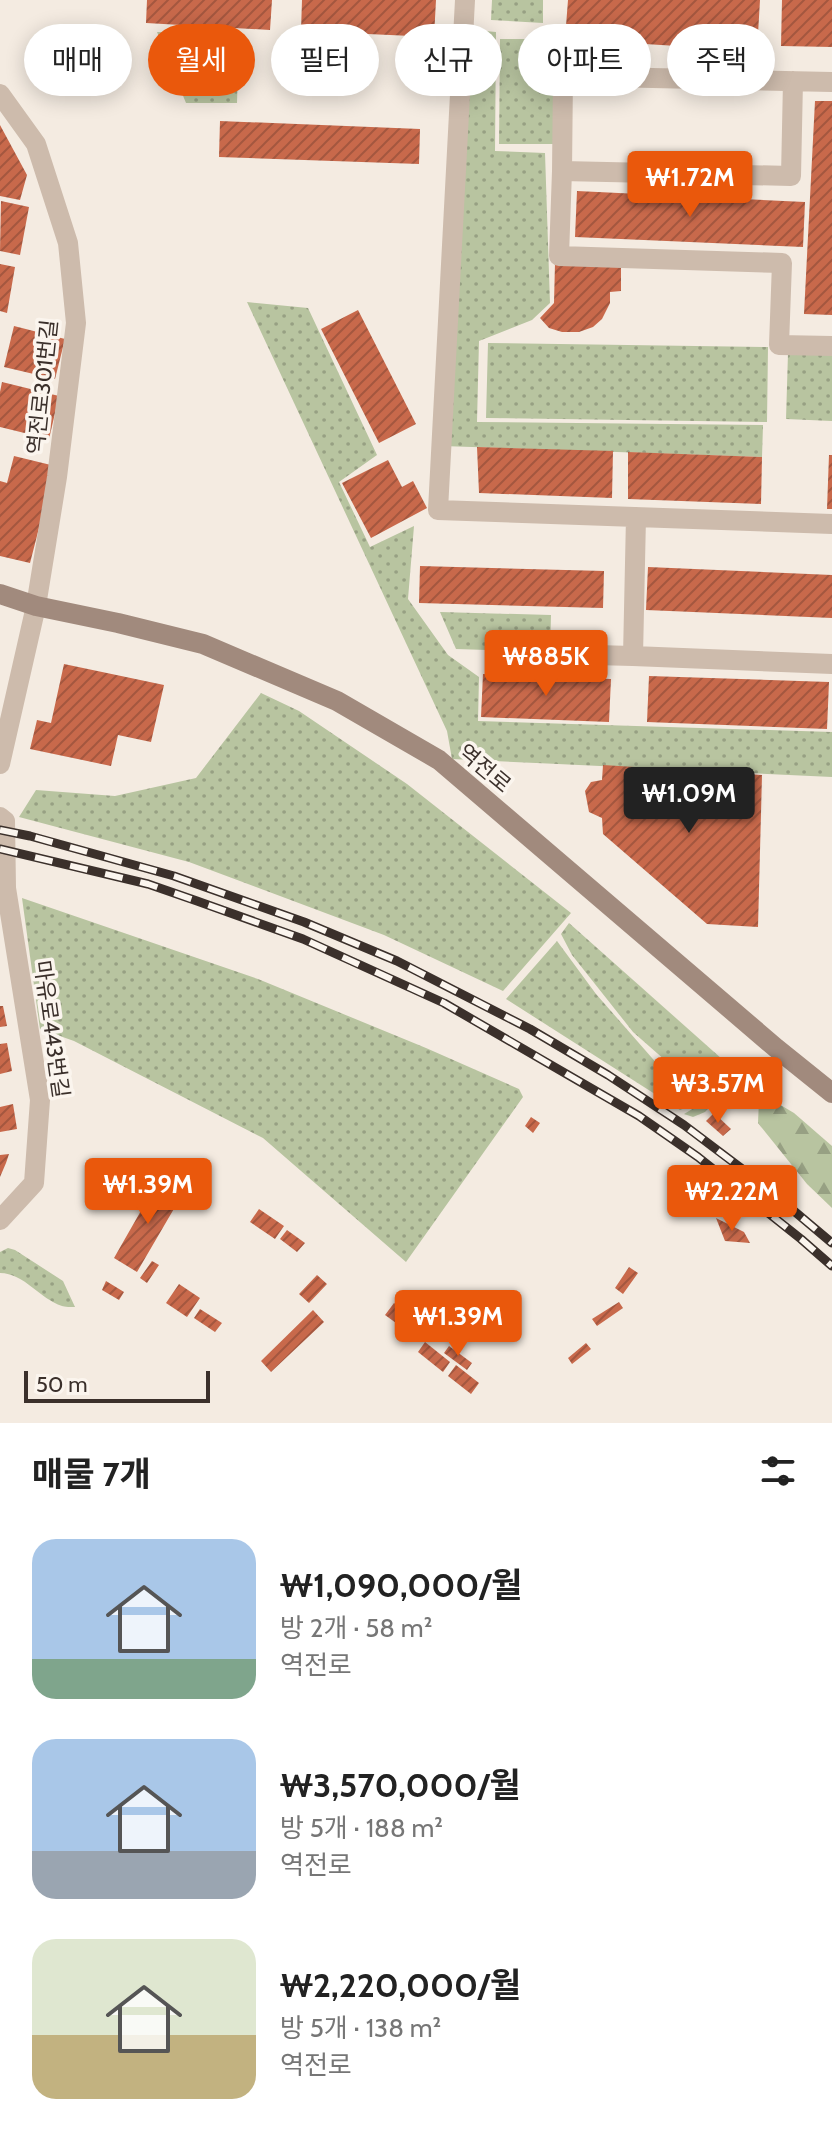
<!DOCTYPE html>
<html lang="ko">
<meta charset="utf-8">
<style>
:root{--surface:#fff;--page:#f6f6f6;--text:#222;--muted:#767676;--accent:#ea580c}
body{margin:0;font-family:Cabin,"Noto Sans KR",sans-serif;background:var(--page);color:var(--text);height:100vh;display:flex;flex-direction:column;font-size:30px;white-space:nowrap}
*{box-sizing:border-box;margin:0}
p{font-size:26px;color:var(--muted)}
.icon{flex:none;width:44px;height:44px;fill:none;stroke:currentColor;stroke-width:2;stroke-linecap:round;stroke-linejoin:round}
.map{position:relative;height:1423px;overflow:hidden}
.drawer{display:flex;flex-direction:column;background:var(--surface);flex:1}
.drawer>*{flex:none}
.top-card{position:absolute;left:24px;top:24px;width:784px;height:72px;display:flex;gap:16px}
.scale{position:absolute;left:24px;bottom:20px;width:186px;box-sizing:border-box;padding-left:8px;border:4px solid #3b302b;border-top:0;font-size:22px;line-height:28px;white-space:nowrap;color:#3b302b;-webkit-text-stroke:6px #fbf5ee;paint-order:stroke}
.price{position:absolute;translate:-50% -68px;padding:0 18px;border-radius:8px;background:var(--accent);color:#fff;font-size:26px;line-height:52px;filter:drop-shadow(0 2px 4px #0008)}
.price::after{content:'';position:absolute;left:50%;top:48px;width:24px;height:18px;margin-left:-12px;background:inherit;clip-path:polygon(0 0,100% 0,50% 100%)}
.price.active{background:#222;color:#fff}
ul{padding:0;list-style:none}
li{display:flex;align-items:center;gap:24px;height:200px;padding:0 32px}
li span{display:grid;place-items:center;flex:none;width:224px;height:160px;border-radius:24px;color:#555}
li>.icon{margin-inline-start:auto}
span .icon{width:96px;height:96px;fill:#fffc;stroke-width:1}
li b{font-size:34px}
h2{display:flex;justify-content:space-between;align-items:center;height:96px;padding:0 32px;font-size:34px}
.tag{padding:0 28px;border-radius:36px;background:var(--surface);box-shadow:0 4px 20px #0003;font-size:28px;line-height:72px}
.tag.active{background:var(--accent);color:#fff}
.map>svg:first-child{display:block}
</style>
<div class="map">
<svg width="832" height="1423" viewBox="0 0 832 1423">
<defs>
<pattern id="grass-dots" width="8" height="8" patternUnits="userSpaceOnUse" patternTransform="scale(2)"><rect width="8" height="8" fill="#b8c4a0"/><path d="M2 2h.1M6 6h.1" fill="none" stroke="#97a083" stroke-width="1.8" stroke-linecap="round"/></pattern>
<pattern id="forest-firs" width="22" height="20" patternUnits="userSpaceOnUse" patternTransform="scale(2)"><rect width="22" height="20" fill="#b8c4a0"/><path d="M5 1l3.5 6h-7zM16 11l3.5 6h-7z" fill="#97a083"/></pattern>
<pattern id="building-hatch" width="6" height="6" patternUnits="userSpaceOnUse" patternTransform="scale(2)"><rect width="6" height="6" fill="#c8694b"/><path d="M-1 1l2-2M0 6l6-6M5 7l2-2" fill="none" stroke="#a4573f"/></pattern>
</defs>
<rect width="100%" height="100%" fill="#f4ebe1"/>
<!-- grass -->
<path fill="url(#grass-dots)" d="M 492,0 L 543,0 L 543,23 L 491,20 Z
M 463,29 L 496,32 L 495,151 L 545,153 L 550,303 L 532,320 L 479,341 L 477,422 L 763,425 L 762,457 L 442,446 Z
M 157,32 L 239,34 L 237,103 L 186,103 Z
M 500,39 L 554,39 L 554,144 L 499,144 Z
M 247,302 L 308,308 L 377,455 L 339,482 L 370,547 L 414,526 L 408,599 L 448,655 L 479,677 L 478,721 L 832,732 L 832,777 L 452,759 L 447,731 Z
M 488,343 L 768,347 L 767,422 L 486,418 Z
M 788,353 L 832,355 L 832,421 L 786,419 Z
M 440,612 L 551,615 L 550,652 L 456,649 Z
M 261,693 L 299,711 L 407,784 L 571,913 L 503,991 L 384,935 L 189,862 L 19,817 L 36,790 L 115,796 L 196,778 Z
M 22,898 L 258,979 L 426,1048 L 519,1089 L 523,1097 L 406,1262 L 263,1138 L 74,1041 L 40,1029 Z
M 569,923 L 740,1075 L 705,1112 L 693,1117 L 684,1114 L 704,1102 L 706,1093 L 699,1090 L 633,1032 L 572,955 L 561,934 Z
M 557,941 L 596,994 L 666,1074 L 701,1099 L 698,1103 L 680,1110 L 506,999 Z
M 8,1248 L 15,1250 L 63,1281 L 75,1307 C 72,1307 64,1307 62,1306 C 40,1299 24,1273 0,1273 L 0,1252 Z"/>
<!-- forest -->
<path fill="url(#forest-firs)" d="M 759,1100 L 772,1100 L 794,1113 L 832,1146 L 832,1208 L 807,1184 L 758,1123 Z"/>
<!-- building -->
<path fill="url(#building-hatch)" d="M 147,0 L 272,0 L 270,30 L 146,23 Z
M 302,0 L 436,0 L 434,37 L 301,31 Z
M 568,0 L 760,0 L 757,51 L 565,39 Z
M 782,0 L 832,0 L 832,47 L 781,46 Z
M 815,101 L 832,101 L 832,315 L 804,314 Z
M 220,121 L 420,129 L 419,164 L 219,157 Z
M 0,125 L 27,175 L 20,200 L 0,196 Z
M 577,191 L 805,202 L 803,247 L 575,237 Z
M 1,201 L 29,207 L 20,255 L 0,251 Z
M 555,263 L 621,265 L 621,291 L 610,292 L 610,303 L 602,319 L 593,327 L 579,332 L 562,332 L 549,328 L 540,318 L 554,303 Z
M 0,264 L 15,267 L 7,313 L 0,311 Z
M 358,310 L 416,424 L 379,443 L 321,329 Z
M 14,326 L 65,339 L 55,379 L 4,367 Z
M 2,382 L 59,396 L 49,439 L 0,427 L 0,392 Z
M 477,447 L 613,451 L 612,498 L 479,493 Z
M 628,452 L 762,457 L 761,504 L 628,499 Z
M 829,455 L 832,455 L 832,509 L 827,509 Z
M 14,456 L 55,466 L 30,563 L 0,556 L 0,481 L 7,483 Z
M 388,460 L 402,487 L 413,481 L 427,508 L 371,538 L 342,483 Z
M 420,566 L 604,571 L 603,608 L 419,603 Z
M 648,567 L 832,575 L 832,618 L 646,610 Z
M 64,664 L 164,685 L 151,742 L 118,735 L 111,766 L 30,749 L 37,720 L 51,723 Z
M 483,674 L 611,679 L 609,722 L 481,717 Z
M 649,676 L 829,682 L 827,729 L 647,722 Z
M 603,765 L 762,775 L 758,927 L 707,924 L 603,834 L 602,818 L 589,812 L 585,791 L 591,782 L 602,780 Z
M 0,1006 L 3,1006 L 7,1026 L 0,1027 Z
M 7,1043 L 12,1071 L 0,1074 L 0,1044 Z
M 13,1104 L 17,1129 L 0,1132 L 0,1107 Z
M 714,1113 L 731,1129 L 723,1136 L 706,1121 Z
M 531,1117 L 540,1123 L 533,1133 L 525,1126 Z
M 9,1154 L 6,1163 L 0,1177 L 0,1155 Z
M 158,1181 L 182,1195 L 137,1272 L 114,1258 Z
M 198,1184 L 205,1188 L 193,1206 L 186,1201 Z
M 259,1209 L 284,1226 L 275,1239 L 250,1222 Z
M 716,1218 L 744,1232 L 750,1243 L 725,1241 Z
M 287,1230 L 305,1243 L 297,1252 L 280,1239 Z
M 152,1261 L 159,1265 L 147,1283 L 140,1278 Z
M 629,1267 L 638,1273 L 623,1294 L 615,1288 Z
M 317,1275 L 327,1284 L 309,1303 L 299,1294 Z
M 106,1281 L 124,1292 L 119,1300 L 102,1290 Z
M 179,1284 L 200,1298 L 187,1317 L 166,1303 Z
M 619,1302 L 623,1308 L 597,1326 L 592,1319 Z
M 394,1303 L 411,1316 L 403,1328 L 385,1315 Z
M 200,1309 L 222,1323 L 215,1332 L 194,1318 Z
M 313,1310 L 324,1322 L 271,1372 L 261,1361 Z
M 425,1342 L 450,1362 L 443,1372 L 418,1352 Z
M 586,1343 L 591,1349 L 572,1364 L 568,1358 Z
M 449,1346 L 472,1363 L 467,1370 L 444,1353 Z
M 456,1365 L 479,1383 L 471,1394 L 448,1376 Z"/>
<g fill="none" stroke-linecap="round" stroke-linejoin="round">
<!-- street -->
<path stroke="#cdbbac" stroke-width="20" d="M 465,0 L 438,510 L 832,524
M 793,81 L 791,176 L 562,171 L 563,76 L 832,82
M 0,94 L 36,144 L 68,243 L 76,323 L 57,477 L 36,606 L 0,764
M 562,171 L 559,256 L 782,263 L 779,345 L 832,346
M 636,517 L 633,656 L 832,664
M 556,654 L 633,656
M 0,817 L 5,821 L 6,888
M 0,885 L 6,888 L 40,1100 L 34,1183 L 0,1220"/>
<!-- secondary -->
<path stroke="#a18a7d" stroke-width="20" d="M 0,594 L 36,606 L 118,623 L 203,644 L 337,701 L 439,760 L 776,1048 L 832,1093"/>
<defs>
<path id="rail" d="M 0,830 L 30,836 L 174,876 L 304,922 L 397,961 L 530,1029 L 608,1075 L 684,1125 L 762,1184 L 832,1243
M 0,849 L 148,884 L 197,901 L 303,939 L 444,1003 L 639,1116 L 698,1157 L 801,1239 L 832,1266"/>
</defs>
<!-- rail casing -->
<use href="#rail" stroke="#3b302b" stroke-width="9"/>
<!-- rail -->
<use href="#rail" stroke="#fbf5ee" stroke-width="6" stroke-dasharray="18" stroke-linecap="butt"/>
</g>
<g text-anchor="middle" stroke-width="7" stroke-linejoin="round" paint-order="stroke">
<!-- street labels -->
<g font-size="22" fill="#3b302b" stroke="#fbf5ee">
<text transform="translate(42 387) rotate(-84)" y="8">역전로301번길</text>
<text transform="translate(485 768) rotate(40)" y="8">역전로</text>
<text transform="translate(52 1029) rotate(82)" y="8">마유로443번길</text>
</g>
</g>
</svg>
<div class="scale">50 m</div>
<b class="price" style="left:690px;top:219px">₩1.72M</b>
<b class="price" style="left:546px;top:698px">₩885K</b>
<b class="price active" style="left:689px;top:835px">₩1.09M</b>
<b class="price" style="left:718px;top:1125px">₩3.57M</b>
<b class="price" style="left:148px;top:1226px">₩1.39M</b>
<b class="price" style="left:732px;top:1233px">₩2.22M</b>
<b class="price" style="left:458px;top:1358px">₩1.39M</b>
<div class="top-card">
<a class="tag">매매</a>
<a class="tag active">월세</a>
<a class="tag">필터</a>
<a class="tag">신규</a>
<a class="tag">아파트</a>
<a class="tag">주택</a>
</div>
</div>
<section class="drawer">
<h2>매물 7개<svg class="icon" aria-label="filters" viewBox="0 0 24 24"><path d="M4 7h16M4 17h16"/><circle cx="9" cy="7" r="2"/><circle cx="15" cy="17" r="2"/></svg></h2>
<ul>
<li><span style="background:linear-gradient(#a9c7e8 75%,#7fa58c 0)"><svg class="icon" aria-label="home" viewBox="0 0 24 24"><path d="M3 11l9-7 9 7M6 9v11h12V9"/></svg></span><div><b>₩1,090,000/월</b><p>방 2개 · 58 m²</p><p>역전로</p></div></li>
<li><span style="background:linear-gradient(#a9c7e8 70%,#9aa5b1 0)"><svg class="icon" aria-label="home" viewBox="0 0 24 24"><path d="M3 11l9-7 9 7M6 9v11h12V9"/></svg></span><div><b>₩3,570,000/월</b><p>방 5개 · 188 m²</p><p>역전로</p></div></li>
<li><span style="background:linear-gradient(#dfe7d0 60%,#c2b280 0)"><svg class="icon" aria-label="home" viewBox="0 0 24 24"><path d="M3 11l9-7 9 7M6 9v11h12V9"/></svg></span><div><b>₩2,220,000/월</b><p>방 5개 · 138 m²</p><p>역전로</p></div></li>
</ul>
</section>
